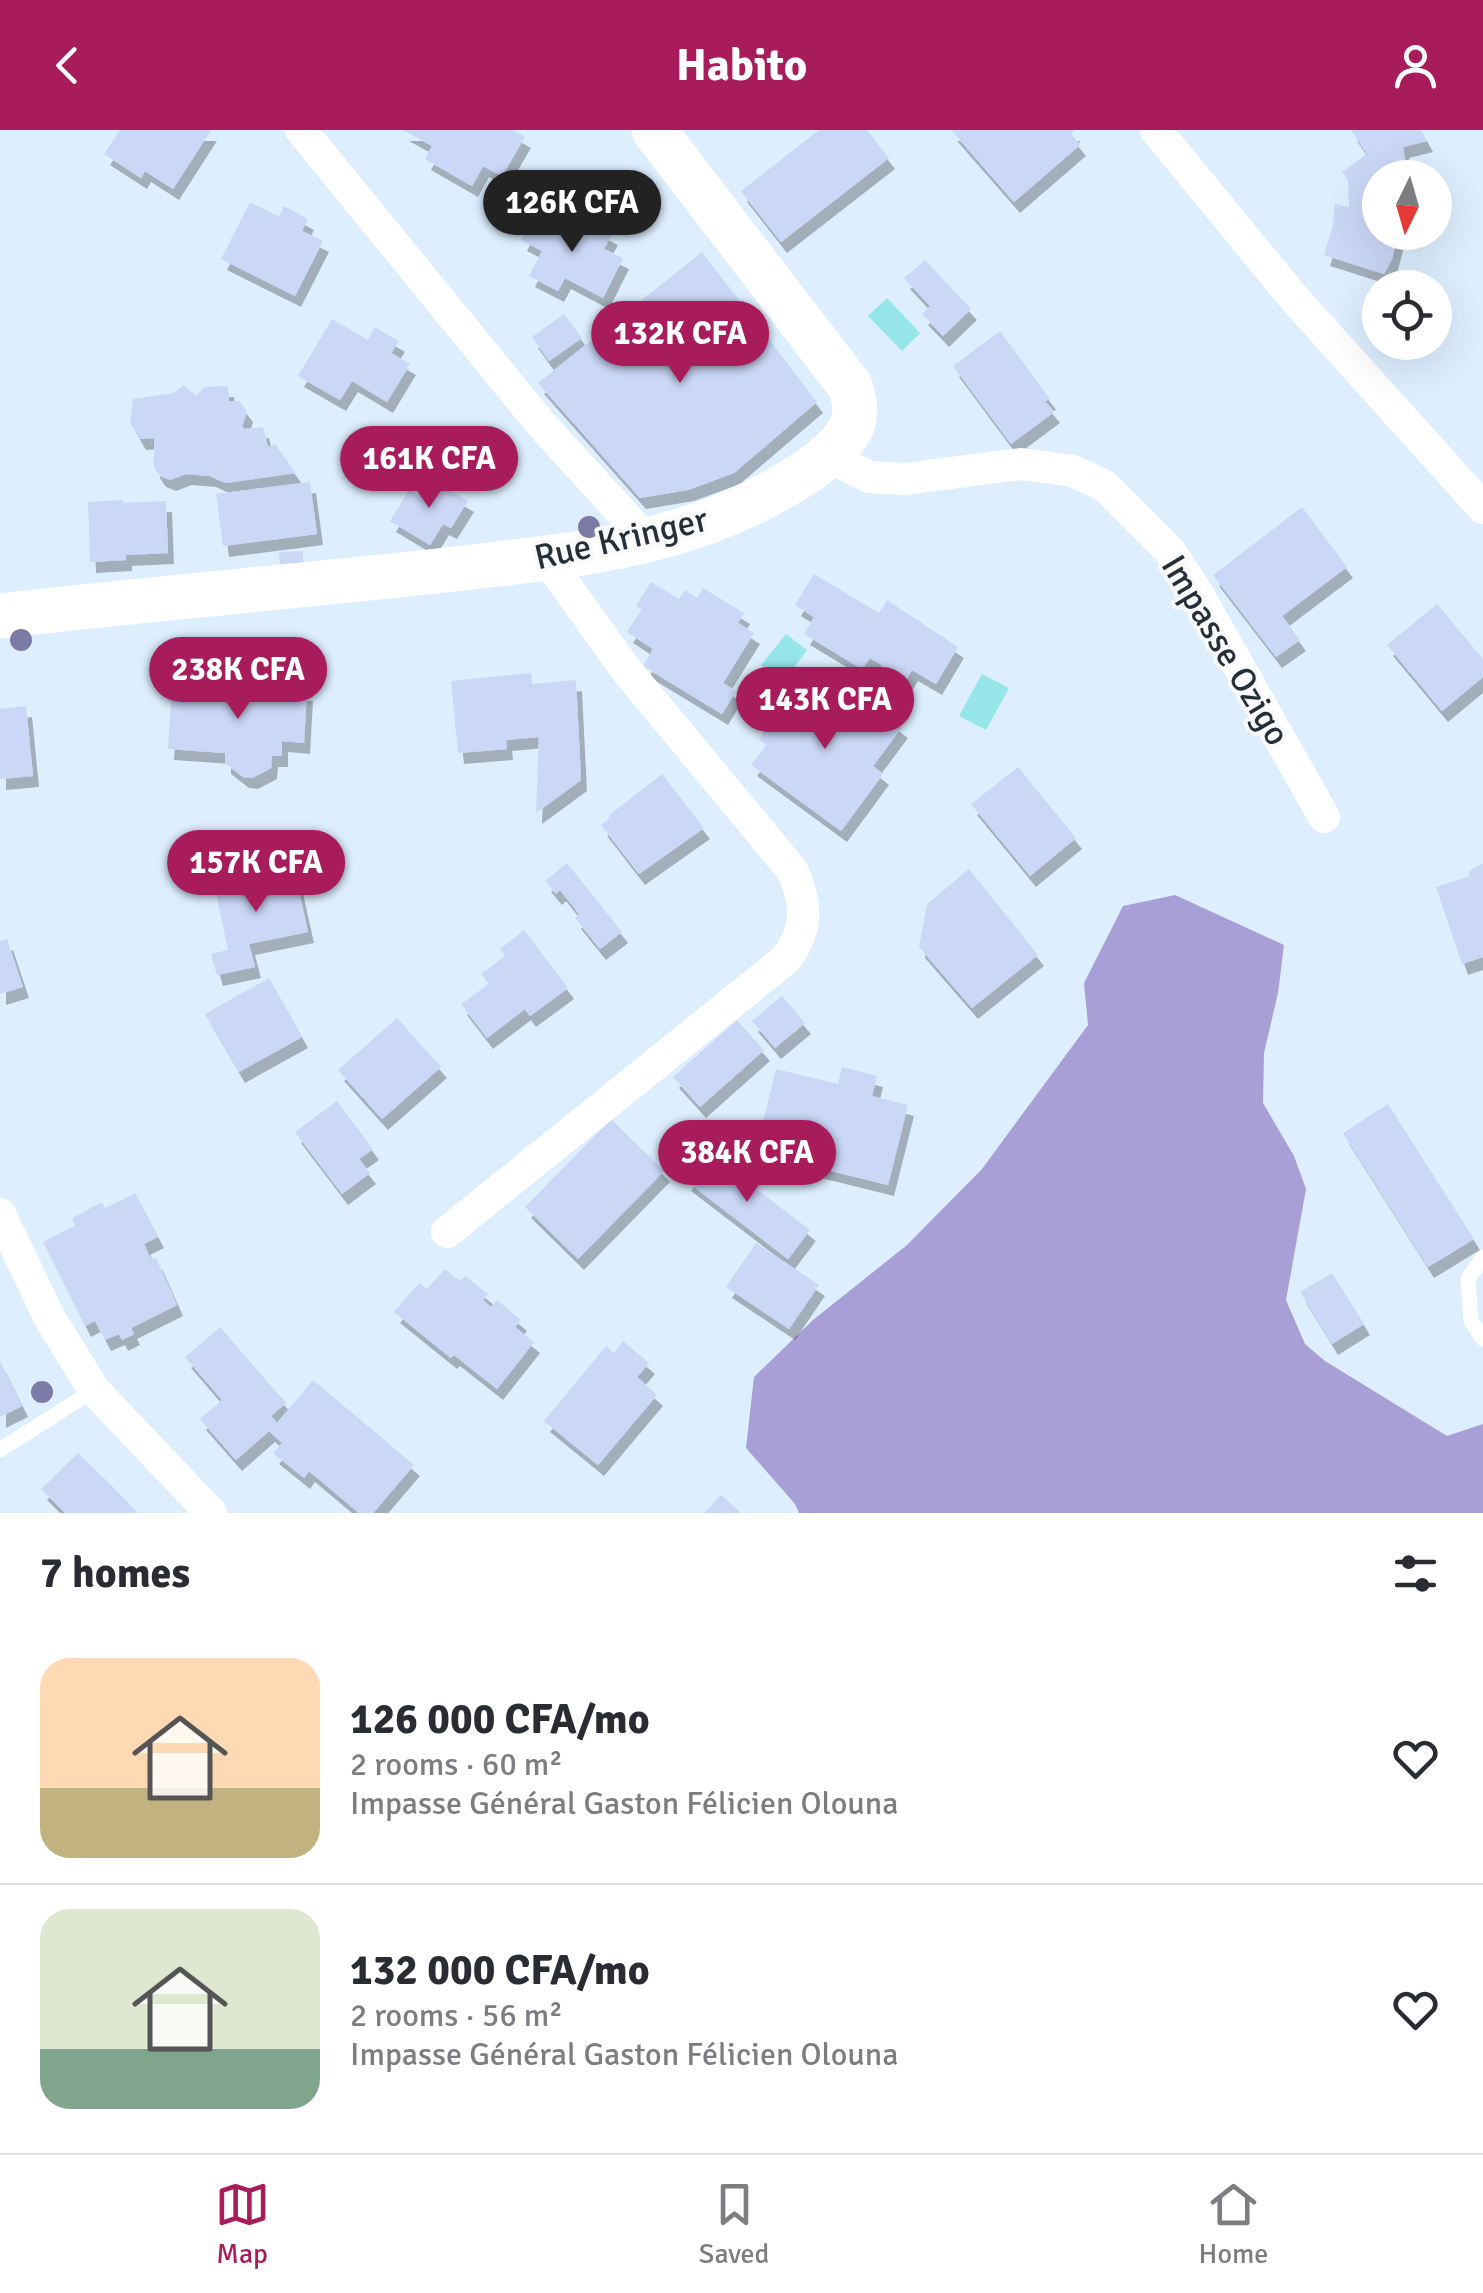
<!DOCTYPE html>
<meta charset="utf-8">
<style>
:root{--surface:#fff;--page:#f2f2f3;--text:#2b2b33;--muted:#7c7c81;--line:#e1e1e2;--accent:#a91c5c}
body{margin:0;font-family:Signika,sans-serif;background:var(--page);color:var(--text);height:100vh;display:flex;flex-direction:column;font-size:38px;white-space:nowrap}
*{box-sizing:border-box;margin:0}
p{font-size:32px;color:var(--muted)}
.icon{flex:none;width:55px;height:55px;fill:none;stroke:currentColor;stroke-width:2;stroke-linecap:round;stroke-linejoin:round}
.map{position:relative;height:1383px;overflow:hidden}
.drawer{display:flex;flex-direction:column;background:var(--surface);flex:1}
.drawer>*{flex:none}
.needle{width:65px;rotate:185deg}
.buttons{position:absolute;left:1362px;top:30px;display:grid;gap:20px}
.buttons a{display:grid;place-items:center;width:90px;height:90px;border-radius:50%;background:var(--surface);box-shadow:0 10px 40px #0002;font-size:50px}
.price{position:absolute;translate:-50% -85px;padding:0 22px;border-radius:35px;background:var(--accent);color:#fff;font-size:32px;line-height:65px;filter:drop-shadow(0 2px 5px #0008)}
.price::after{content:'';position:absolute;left:50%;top:60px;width:30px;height:22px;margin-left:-15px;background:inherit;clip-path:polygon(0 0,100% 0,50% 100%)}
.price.selected{background:#222;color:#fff}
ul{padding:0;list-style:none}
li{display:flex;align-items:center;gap:30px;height:250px;padding:0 40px}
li+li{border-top:2px solid var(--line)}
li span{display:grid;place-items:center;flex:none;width:280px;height:200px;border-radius:30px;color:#555}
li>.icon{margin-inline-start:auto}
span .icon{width:120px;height:120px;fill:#fffc;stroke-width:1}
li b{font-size:42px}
h2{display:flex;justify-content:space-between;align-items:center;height:120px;padding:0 40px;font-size:42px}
header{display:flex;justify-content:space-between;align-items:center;height:130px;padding:0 40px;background:var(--accent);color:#fff;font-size:45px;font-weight:800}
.tab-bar{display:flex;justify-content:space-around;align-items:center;height:140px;border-top:2px solid var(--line);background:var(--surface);font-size:28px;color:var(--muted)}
.tab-bar a{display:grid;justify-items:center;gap:5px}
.tab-bar .selected{color:var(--accent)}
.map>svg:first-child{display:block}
</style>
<header><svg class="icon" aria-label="back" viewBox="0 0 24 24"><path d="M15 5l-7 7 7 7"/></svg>Habito<svg class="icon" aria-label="person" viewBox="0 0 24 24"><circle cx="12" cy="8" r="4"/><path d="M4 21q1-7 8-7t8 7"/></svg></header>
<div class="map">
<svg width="1483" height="1383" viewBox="0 0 1483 1383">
<defs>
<filter id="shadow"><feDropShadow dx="6" dy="11" stdDeviation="0" flood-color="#0004"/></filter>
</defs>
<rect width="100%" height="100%" fill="#ddefff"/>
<!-- forest -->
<path fill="#a79fd6" d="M 1175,765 L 1284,815 L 1278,863 L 1264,923 L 1263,973 L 1294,1026 L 1306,1059 L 1286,1170 L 1305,1214 L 1325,1231 L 1447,1306 L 1483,1294 L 1483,1383 L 799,1383 L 795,1374 L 746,1318 L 754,1247 L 813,1190 L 907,1115 L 982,1039 L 1088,895 L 1084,853 L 1123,776 Z"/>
<!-- water -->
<path fill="#95e5e9" d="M 887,168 L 920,203 L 902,221 L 868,186 Z
M 786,504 L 807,520 L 783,552 L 761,535 Z
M 982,544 L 1009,558 L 986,600 L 959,586 Z"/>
<!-- building -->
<path fill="#cad7f7" filter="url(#shadow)" d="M 120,0 L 211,0 L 173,59 L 145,41 L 141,48 L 104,24 Z
M 403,0 L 513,0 L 525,7 L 502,46 L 483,36 L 472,56 L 425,29 L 432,16 Z
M 819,0 L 867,0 L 889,28 L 781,112 L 741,61 Z
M 951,0 L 1075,0 L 1071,4 L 1080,15 L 1014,72 Z
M 1351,0 L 1421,0 L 1427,11 L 1403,17 L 1408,48 L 1380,48 L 1380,102 L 1398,102 L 1398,106 L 1392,129 L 1384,144 L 1324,125 L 1332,99 L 1335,74 L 1349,77 L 1348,50 L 1342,42 L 1367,24 Z
M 250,72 L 279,87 L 284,76 L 308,89 L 302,101 L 323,111 L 295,166 L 221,129 Z
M 534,84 L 572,103 L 580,88 L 612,104 L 604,119 L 623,128 L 603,168 L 565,148 L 558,161 L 529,146 L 542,121 L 521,110 Z
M 702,122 L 817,272 L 734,343 L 688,360 L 640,368 L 538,253 Z
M 925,130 L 971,179 L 943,206 L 922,184 L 930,176 L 904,148 Z
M 564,184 L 582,208 L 549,231 L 532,207 Z
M 332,189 L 368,210 L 375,197 L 399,211 L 391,223 L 410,234 L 387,272 L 352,251 L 340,270 L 298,246 Z
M 1000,201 L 1050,269 L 1045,271 L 1054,282 L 1011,314 L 953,236 Z
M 183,255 L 197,266 L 204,257 L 228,256 L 229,271 L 239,271 L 247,281 L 242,297 L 245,299 L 263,297 L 268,317 L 275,314 L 296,343 L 225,353 L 210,346 L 186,344 L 170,350 L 160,346 L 154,337 L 154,308 L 140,309 L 130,292 L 133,269 L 174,263 Z
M 429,348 L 468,371 L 451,398 L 443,394 L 430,415 L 390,391 L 409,360 L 419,365 Z
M 310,352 L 317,404 L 223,416 L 216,364 Z
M 123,370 L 123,373 L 166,371 L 168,423 L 126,425 L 126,430 L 90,432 L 88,372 Z
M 1302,377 L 1347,437 L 1282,486 L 1300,510 L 1276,527 L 1213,445 Z
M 303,421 L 304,442 L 281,444 L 279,422 Z
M 814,444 L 879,483 L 887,470 L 958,517 L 936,554 L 912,540 L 899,561 L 875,546 L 882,535 L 870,528 L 862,539 L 804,504 L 814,487 L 795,475 Z
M 651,452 L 679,469 L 685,460 L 697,468 L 703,458 L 744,483 L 738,493 L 754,503 L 723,553 L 736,561 L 722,584 L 643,536 L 653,519 L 627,502 L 642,479 L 636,476 Z
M 1437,474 L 1483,529 L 1483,547 L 1442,581 L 1387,515 Z
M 531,543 L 532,554 L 576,550 L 581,650 L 536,683 L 539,607 L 506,610 L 507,619 L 458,623 L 451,551 Z
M 209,552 L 270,556 L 271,552 L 285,553 L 285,559 L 307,560 L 304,613 L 282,611 L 282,626 L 272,626 L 271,638 L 252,648 L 243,647 L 225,633 L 225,623 L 168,619 L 172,556 L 209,559 Z
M 800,552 L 809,558 L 814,552 L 865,588 L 874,576 L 902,597 L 873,636 L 883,644 L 841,701 L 751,635 L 766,615 L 759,609 Z
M 26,576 L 33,646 L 0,649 L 0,579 Z
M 1018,637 L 1076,708 L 1030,746 L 971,674 Z
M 662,644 L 704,698 L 639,744 L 601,695 L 610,688 L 608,686 Z
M 567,733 L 622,802 L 600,819 L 575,788 L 579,784 L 560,760 L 556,764 L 545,751 Z
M 1483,733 L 1483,827 L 1462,834 L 1436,757 L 1470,746 L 1468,742 Z
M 294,739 L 308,802 L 249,814 L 255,837 L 217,845 L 211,824 L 228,820 L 213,749 L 247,741 L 249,748 Z
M 969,739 L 1038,825 L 972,878 L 919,817 L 927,774 Z
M 524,800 L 568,858 L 530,886 L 525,879 L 487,908 L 461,874 L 489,854 L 481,844 L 505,826 L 500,819 Z
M 7,809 L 23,857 L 0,864 L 0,811 Z
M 269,848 L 302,907 L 239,942 L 205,884 Z
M 782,866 L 805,893 L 775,918 L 752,891 Z
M 397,888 L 441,937 L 382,989 L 338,940 Z
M 737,890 L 764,920 L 700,977 L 673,947 Z
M 842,937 L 877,946 L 872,966 L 908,975 L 888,1055 L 799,1033 L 801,1023 L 758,1012 L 776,939 L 838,954 Z
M 337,971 L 373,1019 L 359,1029 L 370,1043 L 342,1064 L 295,1002 Z
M 1388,974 L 1474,1109 L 1428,1137 L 1343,1003 Z
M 611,989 L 664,1041 L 578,1129 L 525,1077 Z
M 707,1021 L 810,1100 L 788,1129 L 685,1050 Z
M 135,1063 L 158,1107 L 144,1114 L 151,1130 L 156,1128 L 177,1175 L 131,1198 L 134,1204 L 122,1210 L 119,1204 L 105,1210 L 95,1191 L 85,1196 L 43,1112 L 75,1096 L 72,1088 L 102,1072 L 105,1078 Z
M 756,1113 L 819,1155 L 789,1199 L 726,1157 Z
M 445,1139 L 460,1151 L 465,1146 L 488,1164 L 483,1170 L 491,1177 L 497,1170 L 521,1190 L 515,1197 L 534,1212 L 497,1259 L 454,1225 L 451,1228 L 394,1182 L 419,1153 L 427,1159 Z
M 1332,1143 L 1364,1194 L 1332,1214 L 1300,1162 Z
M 220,1197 L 286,1273 L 271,1286 L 277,1293 L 313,1250 L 414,1335 L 373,1383 L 359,1383 L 309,1341 L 304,1348 L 273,1323 L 282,1313 L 269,1301 L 236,1330 L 200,1289 L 222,1270 L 185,1227 Z
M 623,1211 L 649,1233 L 637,1247 L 657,1265 L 598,1335 L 544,1291 L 606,1216 L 614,1223 Z
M 0,1231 L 22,1276 L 0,1287 Z
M 78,1323 L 111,1355 L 138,1383 L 65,1383 L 41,1359 Z
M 721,1365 L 741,1383 L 704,1383 Z"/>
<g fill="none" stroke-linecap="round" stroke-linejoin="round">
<!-- lane -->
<path stroke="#fff" stroke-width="15" d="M 1483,1127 L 1468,1149 L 1471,1191 L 1483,1209
M 0,1320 L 94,1260"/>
<!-- street -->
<path stroke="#fff" stroke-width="32" d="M 301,0 L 541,294 L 646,409
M 1156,0 L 1293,167 L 1483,378
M 826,326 L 870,347 L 904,349 L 1021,334 L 1073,341 L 1105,356 L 1170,421 L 1198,464 L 1324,687
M 0,1084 L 49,1187 L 94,1260 L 211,1383
M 447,1102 L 786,829 C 808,799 808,775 792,740 L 627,541 L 546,428"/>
<!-- secondary -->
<path stroke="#fff" stroke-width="45" d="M 0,486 C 145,469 291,457 437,441 C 528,430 626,423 712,390 C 750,376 839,333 853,293 C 857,281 854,268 850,256 L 654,0"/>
</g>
<!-- trees -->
<g fill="#7d7ba6">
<circle cx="589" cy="397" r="11"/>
<circle cx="21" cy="510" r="11"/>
<circle cx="42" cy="1262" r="11"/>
</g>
<g text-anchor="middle" stroke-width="8" stroke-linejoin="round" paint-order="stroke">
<!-- street labels -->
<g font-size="35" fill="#242f39" stroke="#f9f9f9">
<text transform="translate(621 408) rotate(-13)" y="12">Rue Kringer</text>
<text transform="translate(1226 520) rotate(59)" y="12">Impasse Ozigo</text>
</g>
</g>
</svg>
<div class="buttons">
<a><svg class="needle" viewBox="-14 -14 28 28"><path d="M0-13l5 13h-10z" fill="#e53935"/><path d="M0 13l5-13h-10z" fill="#7c7c81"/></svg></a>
<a><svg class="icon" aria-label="locate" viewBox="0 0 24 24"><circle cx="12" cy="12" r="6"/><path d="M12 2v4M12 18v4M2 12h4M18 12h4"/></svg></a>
</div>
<b class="price selected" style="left:572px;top:125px">126K CFA</b>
<b class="price" style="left:680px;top:256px">132K CFA</b>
<b class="price" style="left:429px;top:381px">161K CFA</b>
<b class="price" style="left:238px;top:592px">238K CFA</b>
<b class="price" style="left:825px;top:622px">143K CFA</b>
<b class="price" style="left:256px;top:785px">157K CFA</b>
<b class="price" style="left:747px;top:1075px">384K CFA</b>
</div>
<section class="drawer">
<h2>7 homes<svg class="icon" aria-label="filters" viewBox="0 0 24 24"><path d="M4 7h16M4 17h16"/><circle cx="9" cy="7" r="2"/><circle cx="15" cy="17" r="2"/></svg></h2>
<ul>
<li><span style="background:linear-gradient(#ffd9b3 65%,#c2b280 0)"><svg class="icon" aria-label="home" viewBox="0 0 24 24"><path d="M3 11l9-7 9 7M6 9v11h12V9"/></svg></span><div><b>126 000 CFA/mo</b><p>2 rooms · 60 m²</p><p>Impasse Général Gaston Félicien Olouna</p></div><svg class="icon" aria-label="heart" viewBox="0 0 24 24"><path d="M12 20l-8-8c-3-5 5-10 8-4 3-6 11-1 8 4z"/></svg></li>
<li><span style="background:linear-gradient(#dfe7d0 70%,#7fa58c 0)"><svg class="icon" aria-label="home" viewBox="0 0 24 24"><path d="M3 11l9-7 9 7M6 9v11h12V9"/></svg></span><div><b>132 000 CFA/mo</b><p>2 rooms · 56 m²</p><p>Impasse Général Gaston Félicien Olouna</p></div><svg class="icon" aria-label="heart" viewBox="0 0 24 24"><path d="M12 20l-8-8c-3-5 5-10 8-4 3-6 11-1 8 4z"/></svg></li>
</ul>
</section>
<nav class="tab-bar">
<a class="selected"><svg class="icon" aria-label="map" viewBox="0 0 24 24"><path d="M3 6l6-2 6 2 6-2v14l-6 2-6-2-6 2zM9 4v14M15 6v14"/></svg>Map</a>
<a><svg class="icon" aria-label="saved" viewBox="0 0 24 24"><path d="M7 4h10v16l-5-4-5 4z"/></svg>Saved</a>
<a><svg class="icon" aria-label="home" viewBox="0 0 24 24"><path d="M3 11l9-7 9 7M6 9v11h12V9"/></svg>Home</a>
</nav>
